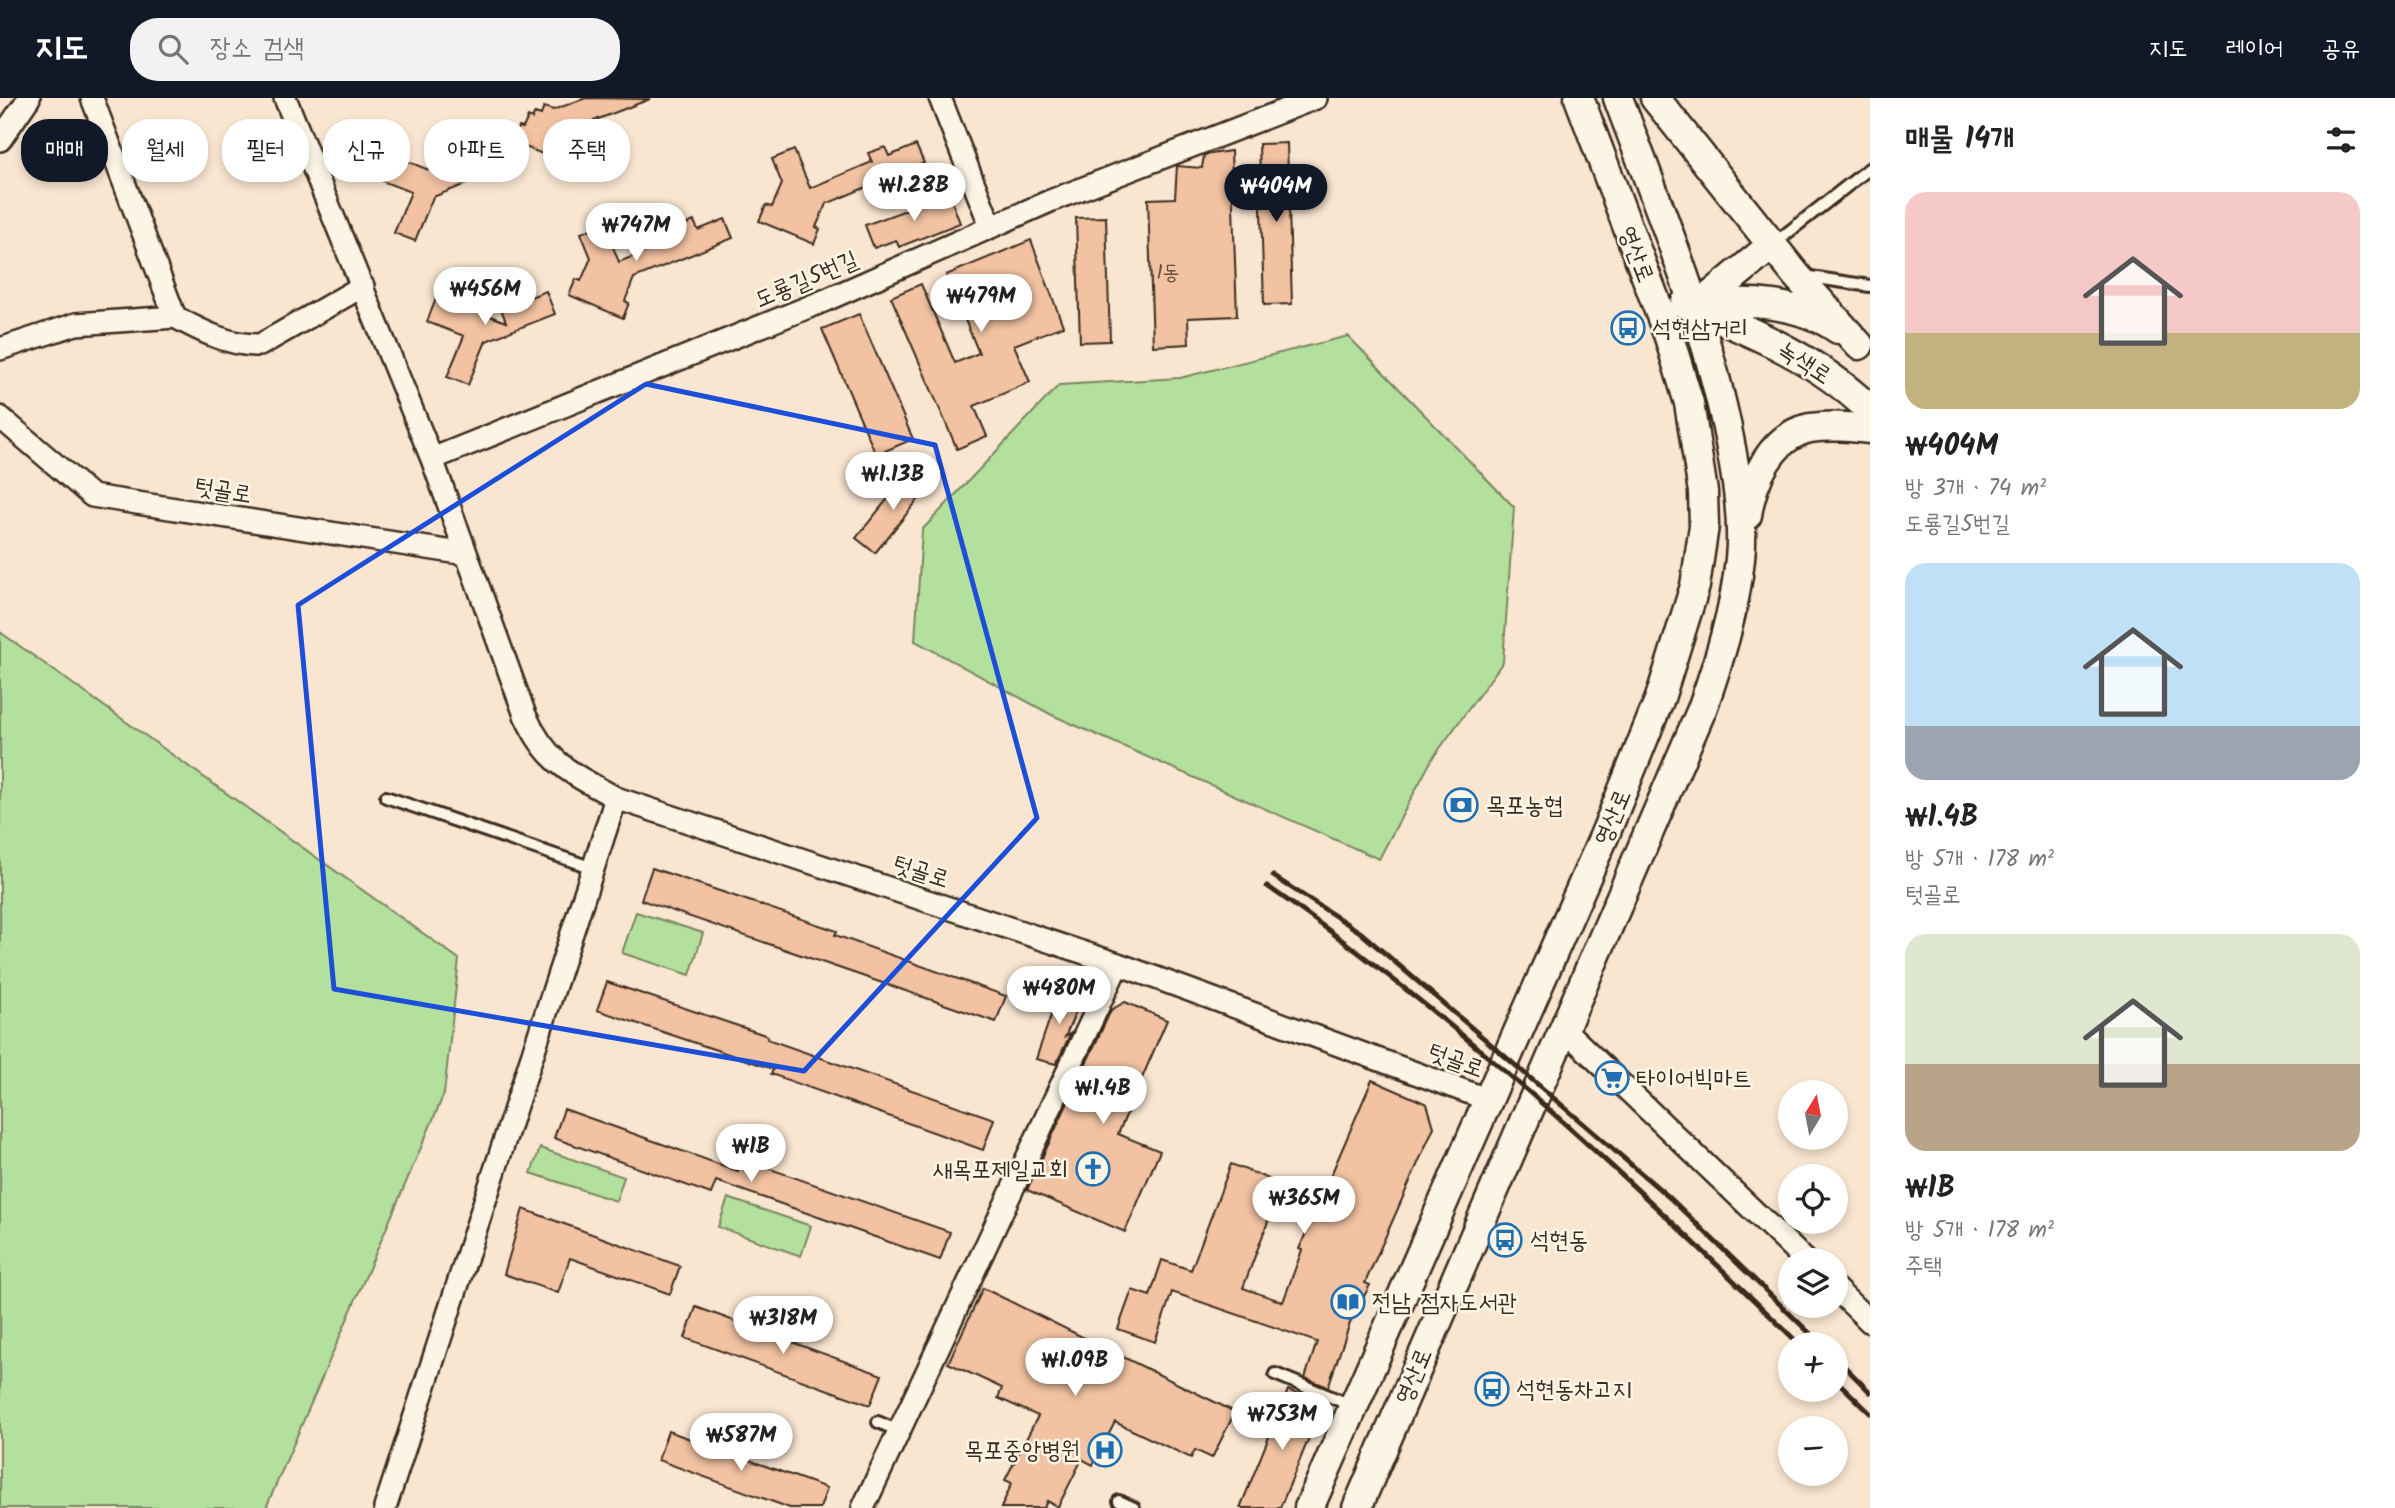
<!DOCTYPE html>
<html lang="ko">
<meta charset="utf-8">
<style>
:root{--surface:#fff;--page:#f2f2f2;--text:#222;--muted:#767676;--accent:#111827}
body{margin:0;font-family:Kalam,"Poor Story",sans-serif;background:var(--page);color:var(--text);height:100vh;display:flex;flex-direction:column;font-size:26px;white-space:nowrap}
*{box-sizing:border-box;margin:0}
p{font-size:23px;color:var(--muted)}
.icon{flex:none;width:38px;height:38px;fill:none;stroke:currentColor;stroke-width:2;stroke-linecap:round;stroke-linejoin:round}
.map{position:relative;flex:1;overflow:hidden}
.drawer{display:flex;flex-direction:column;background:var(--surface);width:525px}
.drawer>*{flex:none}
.top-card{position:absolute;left:21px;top:21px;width:665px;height:63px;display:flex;gap:14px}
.needle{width:46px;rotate:10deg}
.tools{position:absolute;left:1778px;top:982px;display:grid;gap:14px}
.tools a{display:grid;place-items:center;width:70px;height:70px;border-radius:50%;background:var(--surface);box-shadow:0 4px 10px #0003;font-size:35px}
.price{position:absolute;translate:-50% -60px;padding:0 16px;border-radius:24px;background:#fff;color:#222;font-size:23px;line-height:46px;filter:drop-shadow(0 2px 4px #0008)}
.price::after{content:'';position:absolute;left:50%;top:42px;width:21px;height:16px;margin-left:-10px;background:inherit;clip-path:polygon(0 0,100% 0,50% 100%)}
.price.on{background:var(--accent);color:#fff}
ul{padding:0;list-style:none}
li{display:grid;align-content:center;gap:14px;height:371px;padding:0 35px}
li span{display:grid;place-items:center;height:217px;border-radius:21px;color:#555}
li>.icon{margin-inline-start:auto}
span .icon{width:126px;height:126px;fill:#fffc;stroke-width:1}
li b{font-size:30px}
h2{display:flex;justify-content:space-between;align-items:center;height:84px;padding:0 35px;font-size:30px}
.pill{padding:0 24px;border-radius:28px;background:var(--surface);box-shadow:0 4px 10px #0003;font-size:24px;line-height:63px}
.pill.on{background:var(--accent);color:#fff}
header{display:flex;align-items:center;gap:42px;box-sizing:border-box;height:98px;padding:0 35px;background:var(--accent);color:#fff}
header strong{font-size:33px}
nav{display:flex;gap:38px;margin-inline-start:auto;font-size:24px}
.search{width:490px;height:63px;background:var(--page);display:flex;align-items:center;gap:18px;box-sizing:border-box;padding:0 24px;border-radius:28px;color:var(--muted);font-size:26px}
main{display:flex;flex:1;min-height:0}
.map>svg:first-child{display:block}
</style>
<header>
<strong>지도</strong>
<div class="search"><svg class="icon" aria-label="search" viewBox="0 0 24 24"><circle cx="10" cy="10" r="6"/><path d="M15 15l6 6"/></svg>장소 검색</div>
<nav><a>지도</a><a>레이어</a><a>공유</a></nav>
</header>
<main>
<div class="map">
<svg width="1870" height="1410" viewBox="0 0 1870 1410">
<rect width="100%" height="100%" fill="#f9e6d1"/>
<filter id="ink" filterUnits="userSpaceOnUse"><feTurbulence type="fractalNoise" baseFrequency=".0143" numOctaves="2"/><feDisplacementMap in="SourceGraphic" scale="14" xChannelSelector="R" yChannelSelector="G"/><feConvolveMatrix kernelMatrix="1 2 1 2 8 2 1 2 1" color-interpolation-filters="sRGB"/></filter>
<g filter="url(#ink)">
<!-- green -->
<path fill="#b4e09d" stroke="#78855e" stroke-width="2" d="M 1348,238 L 1514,409 L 1503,564 L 1432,661 L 1379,761 L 1052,617 L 915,543 L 922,432 L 1059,287 L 1180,280 Z
M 0,534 L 459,861 L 444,996 L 266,1410 L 0,1410 Z
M 636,814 L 703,835 L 690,877 L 622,855 Z
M 540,1050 L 624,1079 L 616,1103 L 531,1075 Z
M 728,1100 L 811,1128 L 801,1158 L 718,1129 Z"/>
<!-- building -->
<path fill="#f2c2a2" stroke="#3b2a1e" stroke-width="2" d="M 586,0 L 650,1 L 575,30 L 563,60 L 558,58 L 557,62 L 513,44 L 519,29 L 523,30 L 528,19 L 532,21 L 535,15 L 541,17 L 544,9 L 553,12 Z
M 1287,45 L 1292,206 L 1264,207 L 1259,46 Z
M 916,47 L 924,65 L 826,106 L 816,129 L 820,131 L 814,146 L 759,123 L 766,107 L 772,109 L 782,86 L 772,61 L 794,52 L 810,90 L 872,64 L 868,55 L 885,49 L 889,58 Z
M 493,49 L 502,72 L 433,99 L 415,143 L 394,135 L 411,94 L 374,80 L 384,54 L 454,82 L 445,60 L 464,52 L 467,59 Z
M 1231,53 L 1237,218 L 1188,220 L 1189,246 L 1153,248 L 1148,101 L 1175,100 L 1177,68 L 1202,70 L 1204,57 Z
M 949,96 L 960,125 L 899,149 L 896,142 L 874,150 L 865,127 Z
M 1106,119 L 1110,243 L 1080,244 L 1076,120 Z
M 725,121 L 733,140 L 634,180 L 625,203 L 629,205 L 623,220 L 569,197 L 576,181 L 581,183 L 591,160 L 581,135 L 604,126 L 619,164 L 681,139 L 677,130 L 694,123 L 698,132 Z
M 1031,142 L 1063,228 L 1014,247 L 1030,284 L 974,308 L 987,338 L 957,351 L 891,199 L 921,186 L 955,265 L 979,255 L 946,177 Z
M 546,193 L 555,216 L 486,243 L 468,287 L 447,279 L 464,238 L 427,224 L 437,198 L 506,224 L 498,203 L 517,196 L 520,203 Z
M 859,216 L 913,341 L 876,357 L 822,231 Z
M 911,372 L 930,387 L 875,455 L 856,440 Z
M 652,770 L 837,833 L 835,837 L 1006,898 L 996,924 L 641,802 Z
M 607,884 L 768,938 L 767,941 L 994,1021 L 983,1052 L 771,976 L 773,971 L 597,912 Z
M 1061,888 L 1074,892 L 1080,904 L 1065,939 L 1071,935 L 1056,966 L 1036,961 Z
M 1125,904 L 1167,922 L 1118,1036 L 1160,1053 L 1125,1134 L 1027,1092 L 1111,912 Z
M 1372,982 L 1427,1006 L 1434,1029 L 1365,1185 L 1370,1187 L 1350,1225 L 1328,1289 L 1305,1280 L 1317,1244 L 1172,1194 L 1155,1244 L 1118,1231 L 1132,1192 L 1150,1198 L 1162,1162 L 1191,1172 L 1231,1066 L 1282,1086 L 1243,1190 L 1283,1204 L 1302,1152 L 1299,1151 Z
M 564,1011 L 738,1073 L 742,1061 L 950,1134 L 940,1162 L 716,1083 L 711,1096 L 554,1040 Z
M 523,1111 L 680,1168 L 670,1196 L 570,1160 L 558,1195 L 504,1176 Z
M 983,1190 L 1235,1314 L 1212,1360 L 1195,1352 L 1191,1360 L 1115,1324 L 1093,1367 L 1082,1361 L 1058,1409 L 1047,1403 L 1044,1410 L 1001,1410 L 1012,1385 L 1005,1382 L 1038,1318 L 998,1300 L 1002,1290 L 948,1265 Z
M 696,1209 L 882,1277 L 870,1307 L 685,1240 Z
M 1288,1292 L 1323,1306 L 1280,1410 L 1240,1410 Z
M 668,1333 L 827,1390 L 820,1410 L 790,1410 L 658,1362 Z"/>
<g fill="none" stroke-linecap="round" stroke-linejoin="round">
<defs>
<path id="lane" d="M 1772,147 L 1870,70
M 1804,178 L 1870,188
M 386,699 L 593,770
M 1275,1276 L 1353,1308
M 878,1324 L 899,1333
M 1119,1403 L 1134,1410"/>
<path id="street" d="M 285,0 L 432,361 L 525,617 C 548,667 570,674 616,700 L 1118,866 L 1489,1002
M 940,0 L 991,129
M 0,42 L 29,0
M 175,219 C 201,233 230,248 260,247 L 363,188
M 0,251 L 76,226 L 175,219 L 92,0
M 0,319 L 92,398 L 466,456
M 432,361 L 826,202 L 1050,103 L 1316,0
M 1565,932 L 1805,1162
M 1836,1191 L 1870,1224
M 385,1410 L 616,700
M 863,1410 L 1118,866"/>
<path id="secondary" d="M 1655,0 L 1796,177 L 1859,247
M 1685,206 C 1752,234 1817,260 1870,312
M 1701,209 C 1745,200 1801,205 1838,231
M 1696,210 L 1772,147
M 1747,417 C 1752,383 1771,338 1810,330 C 1830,327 1850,329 1870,331
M 1309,1410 L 1605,736 L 1660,600 L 1695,488 L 1704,428 L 1703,394 L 1689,305 L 1669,239 L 1579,0
M 1357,1410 L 1702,611 C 1719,563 1735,512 1740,461 C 1744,423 1737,382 1730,345 C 1707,225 1660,113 1618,0"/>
</defs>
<!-- lane casing -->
<use href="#lane" stroke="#3b2a1e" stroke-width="16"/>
<!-- street casing -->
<use href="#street" stroke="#3b2a1e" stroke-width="26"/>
<!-- secondary casing -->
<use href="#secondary" stroke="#3b2a1e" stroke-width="33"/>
<!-- lane -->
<use href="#lane" stroke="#fcf5e5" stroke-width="10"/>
<!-- street -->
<use href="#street" stroke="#fcf5e5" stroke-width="21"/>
<!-- secondary -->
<use href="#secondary" stroke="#fcf5e5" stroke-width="28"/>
<!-- rail -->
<path stroke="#3b2a1e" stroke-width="5" d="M 1273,778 L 1360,834 L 1670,1100 L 1821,1246
M 1267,788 C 1459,921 1632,1083 1799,1246
M 1836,1260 L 1870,1294
M 1836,1282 L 1870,1315"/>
</g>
</g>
<!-- marked area -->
<path fill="none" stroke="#1d4ed8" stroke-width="5" stroke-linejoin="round" d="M 646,286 L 935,347 L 1037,720 L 804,973 L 334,891 L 298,507 Z"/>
<!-- icons -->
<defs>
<symbol id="bus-ring" viewBox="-11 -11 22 22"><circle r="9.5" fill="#fcf5e5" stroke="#1f6fb2" stroke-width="1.5"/><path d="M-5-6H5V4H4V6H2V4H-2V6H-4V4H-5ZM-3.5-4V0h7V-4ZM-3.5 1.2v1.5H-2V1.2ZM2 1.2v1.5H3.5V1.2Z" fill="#1f6fb2"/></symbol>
<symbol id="bank-ring" viewBox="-11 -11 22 22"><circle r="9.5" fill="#fcf5e5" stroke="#1f6fb2" stroke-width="1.5"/><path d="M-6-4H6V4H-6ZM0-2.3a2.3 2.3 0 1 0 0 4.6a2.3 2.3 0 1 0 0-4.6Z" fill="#1f6fb2"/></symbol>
<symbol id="supermarket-ring" viewBox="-11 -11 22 22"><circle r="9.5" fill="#fcf5e5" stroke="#1f6fb2" stroke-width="1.5"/><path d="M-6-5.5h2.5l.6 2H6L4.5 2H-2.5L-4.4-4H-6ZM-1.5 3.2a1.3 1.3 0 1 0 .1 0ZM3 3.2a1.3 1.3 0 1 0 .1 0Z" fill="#1f6fb2"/></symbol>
<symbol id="church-ring" viewBox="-11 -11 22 22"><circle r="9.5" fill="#fcf5e5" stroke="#1f6fb2" stroke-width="1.5"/><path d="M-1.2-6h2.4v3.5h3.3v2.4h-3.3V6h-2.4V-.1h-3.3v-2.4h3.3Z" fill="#1f6fb2"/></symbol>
<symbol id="library-ring" viewBox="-11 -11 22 22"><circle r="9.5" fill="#fcf5e5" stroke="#1f6fb2" stroke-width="1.5"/><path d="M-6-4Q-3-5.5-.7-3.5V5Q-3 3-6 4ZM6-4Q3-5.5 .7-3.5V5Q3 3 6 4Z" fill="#1f6fb2"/></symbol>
<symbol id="hospital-ring" viewBox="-11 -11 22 22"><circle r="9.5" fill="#fcf5e5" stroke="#1f6fb2" stroke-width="1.5"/><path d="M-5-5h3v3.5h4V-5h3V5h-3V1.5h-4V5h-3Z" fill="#1f6fb2"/></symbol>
</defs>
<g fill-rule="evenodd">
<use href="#bus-ring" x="1609" y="211" width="38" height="38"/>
<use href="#bank-ring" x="1442" y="688" width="38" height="38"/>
<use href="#supermarket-ring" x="1593" y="961" width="38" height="38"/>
<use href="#church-ring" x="1074" y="1052" width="38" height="38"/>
<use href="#bus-ring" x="1486" y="1123" width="38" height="38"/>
<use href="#library-ring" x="1329" y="1185" width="38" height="38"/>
<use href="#bus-ring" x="1473" y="1272" width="38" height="38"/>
<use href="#hospital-ring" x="1086" y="1333" width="38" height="38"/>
</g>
<g text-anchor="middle" stroke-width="5" stroke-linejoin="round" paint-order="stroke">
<!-- number labels -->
<g font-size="21" fill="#69503f">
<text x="1168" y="181">1동</text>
</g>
<!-- street labels -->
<g font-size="24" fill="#3b2a1e" stroke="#fcf5e5">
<text transform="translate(1637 156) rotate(69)" y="8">영산로</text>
<text transform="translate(806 181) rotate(-23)" y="8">도룡길5번길</text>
<text transform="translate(1805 264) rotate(33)" y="8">녹색로</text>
<text transform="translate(223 392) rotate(9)" y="8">텃골로</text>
<text transform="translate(1612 719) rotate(-67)" y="8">영산로</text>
<text transform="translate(921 773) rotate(18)" y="8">텃골로</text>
<text transform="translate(1456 962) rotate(20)" y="8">텃골로</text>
<text transform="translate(1413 1278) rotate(-67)" y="8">영산로</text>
</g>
<!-- poi labels -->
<g font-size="24" fill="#3b2a1e" stroke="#fcf5e5" text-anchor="start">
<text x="1652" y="238">석현삼거리</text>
<text x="1486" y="715">목포농협</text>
<text x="1636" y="988">타이어빅마트</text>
<text x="1068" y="1079" text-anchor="end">새목포제일교회</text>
<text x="1530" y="1150">석현동</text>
<text x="1372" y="1212">전남 점자도서관</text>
<text x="1516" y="1299">석현동차고지</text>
<text x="1080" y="1360" text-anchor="end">목포중앙병원</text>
</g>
</g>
</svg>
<div class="tools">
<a><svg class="needle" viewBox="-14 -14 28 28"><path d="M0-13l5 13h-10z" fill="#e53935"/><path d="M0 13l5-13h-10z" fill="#767676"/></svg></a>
<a><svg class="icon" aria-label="locate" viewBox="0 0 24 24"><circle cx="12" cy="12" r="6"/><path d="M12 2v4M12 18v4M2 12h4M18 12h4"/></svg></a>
<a><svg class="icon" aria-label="layers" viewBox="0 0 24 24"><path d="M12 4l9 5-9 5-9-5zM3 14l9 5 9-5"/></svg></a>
<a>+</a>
<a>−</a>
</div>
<b class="price" style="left:914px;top:125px">₩1.28B</b>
<b class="price on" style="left:1276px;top:126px">₩404M</b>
<b class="price" style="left:636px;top:165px">₩747M</b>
<b class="price" style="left:485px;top:229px">₩456M</b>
<b class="price" style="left:981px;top:236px">₩479M</b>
<b class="price" style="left:893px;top:414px">₩1.13B</b>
<b class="price" style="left:1059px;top:928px">₩480M</b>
<b class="price" style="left:1103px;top:1028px">₩1.4B</b>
<b class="price" style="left:751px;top:1086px">₩1B</b>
<b class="price" style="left:1304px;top:1138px">₩365M</b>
<b class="price" style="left:783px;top:1258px">₩318M</b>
<b class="price" style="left:1075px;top:1300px">₩1.09B</b>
<b class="price" style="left:1282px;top:1354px">₩753M</b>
<b class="price" style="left:741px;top:1375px">₩587M</b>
<div class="top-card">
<a class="pill on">매매</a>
<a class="pill">월세</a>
<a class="pill">필터</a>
<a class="pill">신규</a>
<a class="pill">아파트</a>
<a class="pill">주택</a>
</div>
</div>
<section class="drawer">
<h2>매물 14개<svg class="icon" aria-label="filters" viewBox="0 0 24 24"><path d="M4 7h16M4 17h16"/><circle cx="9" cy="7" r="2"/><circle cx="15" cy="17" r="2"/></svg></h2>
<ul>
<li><span style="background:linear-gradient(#f6c9c9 65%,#c2b280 0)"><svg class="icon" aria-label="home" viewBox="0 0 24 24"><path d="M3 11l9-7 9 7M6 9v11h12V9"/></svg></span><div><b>₩404M</b><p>방 3개 · 74 m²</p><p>도룡길5번길</p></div></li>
<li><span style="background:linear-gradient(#bfe0f5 75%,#9aa5b1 0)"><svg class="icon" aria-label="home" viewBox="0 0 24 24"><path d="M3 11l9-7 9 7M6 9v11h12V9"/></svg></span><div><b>₩1.4B</b><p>방 5개 · 178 m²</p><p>텃골로</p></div></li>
<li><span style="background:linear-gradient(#dfe7d0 60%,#b9a48a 0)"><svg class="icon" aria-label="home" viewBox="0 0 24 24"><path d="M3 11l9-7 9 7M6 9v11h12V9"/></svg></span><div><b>₩1B</b><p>방 5개 · 178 m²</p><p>주택</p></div></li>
</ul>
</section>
</main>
